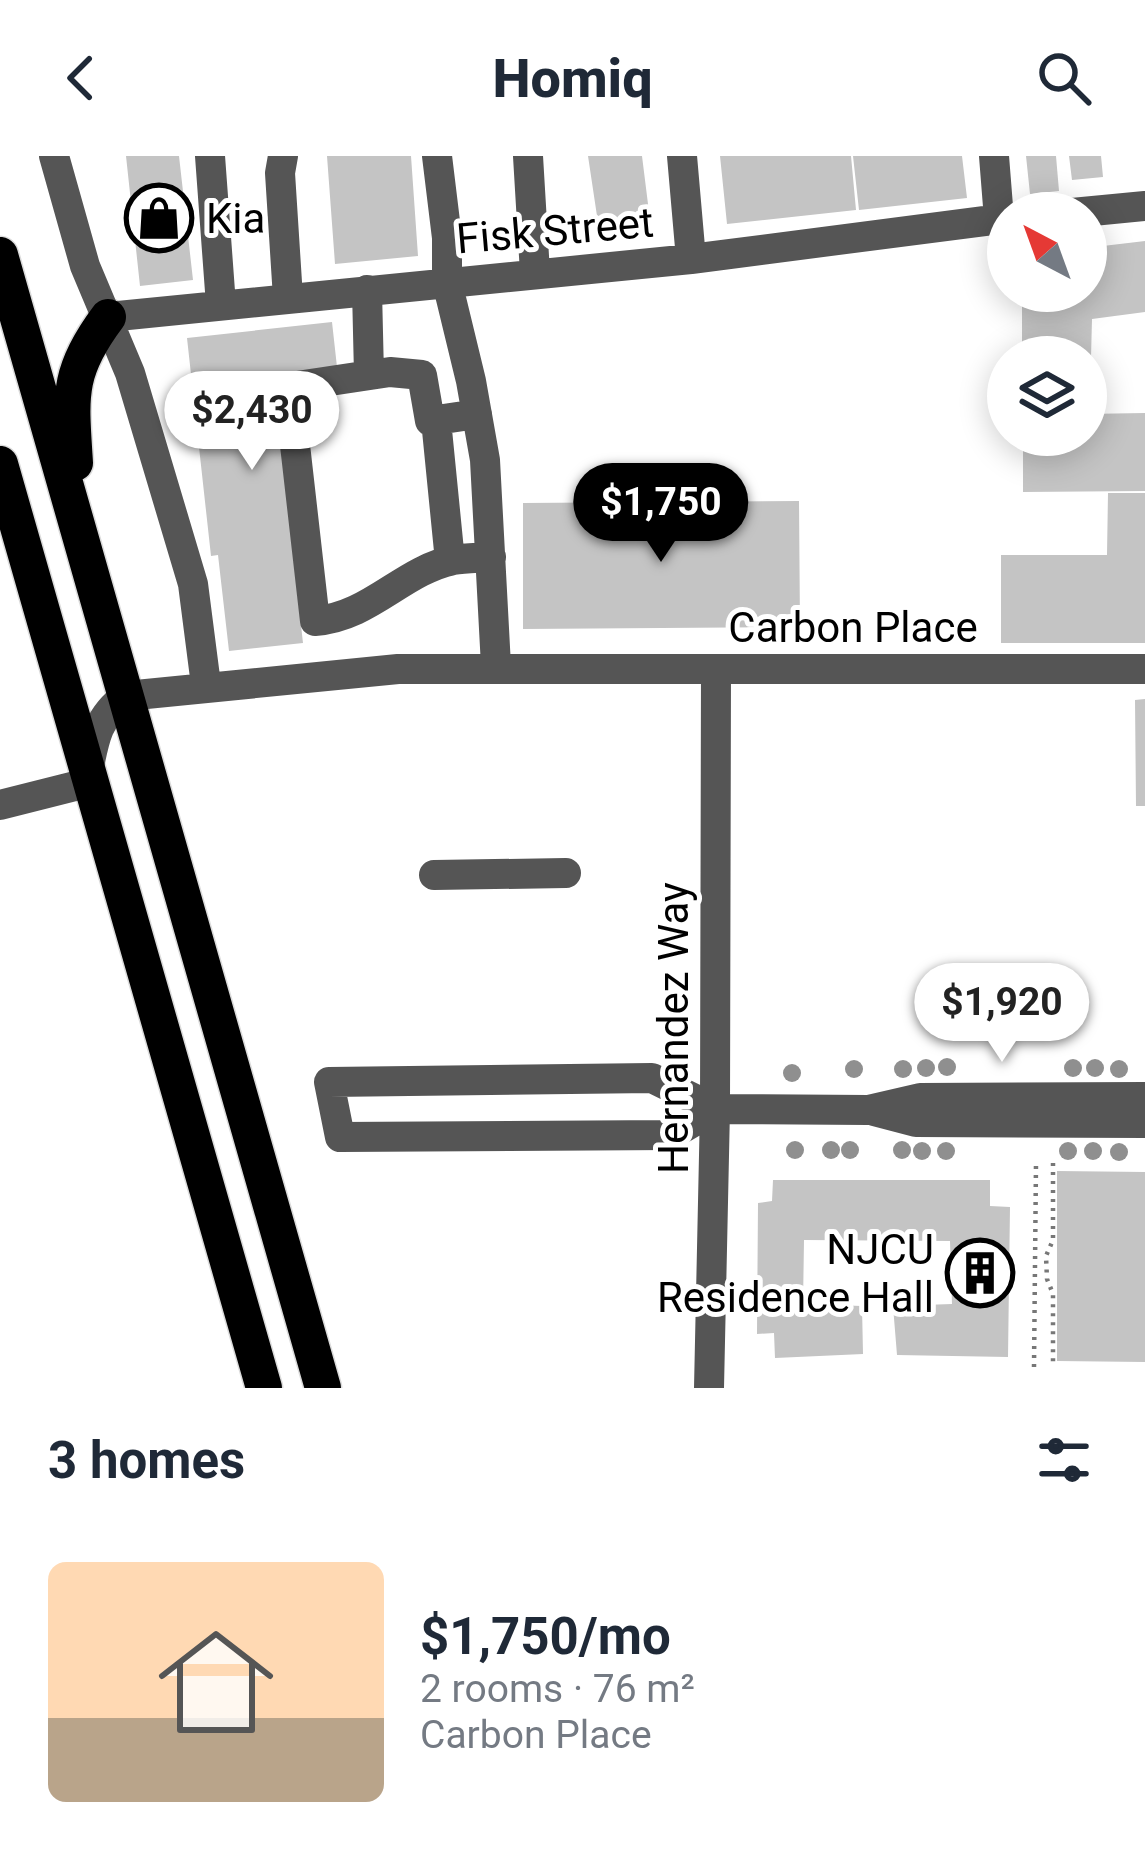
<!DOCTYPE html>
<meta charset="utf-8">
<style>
:root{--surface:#fff;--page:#f2f2f3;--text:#1f2937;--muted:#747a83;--line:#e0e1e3;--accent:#000}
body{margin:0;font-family:Roboto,sans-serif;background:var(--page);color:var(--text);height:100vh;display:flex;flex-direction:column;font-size:45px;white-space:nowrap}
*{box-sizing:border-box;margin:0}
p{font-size:39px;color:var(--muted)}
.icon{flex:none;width:66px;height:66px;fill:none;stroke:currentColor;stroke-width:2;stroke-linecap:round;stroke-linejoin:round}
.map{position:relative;height:1232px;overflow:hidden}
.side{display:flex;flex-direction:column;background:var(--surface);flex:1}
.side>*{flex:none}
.needle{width:78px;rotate:319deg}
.controls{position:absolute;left:987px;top:36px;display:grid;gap:24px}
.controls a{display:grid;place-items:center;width:120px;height:120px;border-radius:50%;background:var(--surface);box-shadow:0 6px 30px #0003;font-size:60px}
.price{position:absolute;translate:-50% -102px;padding:0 27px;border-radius:42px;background:#fff;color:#222;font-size:39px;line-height:78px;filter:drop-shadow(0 3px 6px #0008)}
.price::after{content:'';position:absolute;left:50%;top:72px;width:36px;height:27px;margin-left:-18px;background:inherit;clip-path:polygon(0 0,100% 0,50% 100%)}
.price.selected{background:var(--accent);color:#fff}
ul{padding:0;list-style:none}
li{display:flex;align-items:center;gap:36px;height:300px;padding:0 48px}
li+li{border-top:3px solid var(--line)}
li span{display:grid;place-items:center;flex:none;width:336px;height:240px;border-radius:18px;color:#555}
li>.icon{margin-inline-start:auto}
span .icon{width:144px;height:144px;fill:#fffc;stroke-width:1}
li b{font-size:51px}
h2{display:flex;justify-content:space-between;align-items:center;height:144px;padding:0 48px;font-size:51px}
header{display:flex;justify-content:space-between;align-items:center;height:156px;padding:0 48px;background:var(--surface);font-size:54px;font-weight:800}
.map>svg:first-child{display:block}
</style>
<header><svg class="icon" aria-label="back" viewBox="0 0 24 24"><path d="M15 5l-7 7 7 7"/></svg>Homiq<svg class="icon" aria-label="search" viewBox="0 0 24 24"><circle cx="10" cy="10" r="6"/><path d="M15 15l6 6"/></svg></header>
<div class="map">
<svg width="1145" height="1232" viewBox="0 0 1145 1232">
<rect width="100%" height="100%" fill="#fff"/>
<!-- building -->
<path fill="#c4c4c4" d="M 126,0 L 179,0 L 193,124 L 140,130 Z
M 327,0 L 411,0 L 418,100 L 335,108 Z
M 588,0 L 642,0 L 649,56 L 645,57 L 646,75 L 600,80 Z
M 720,0 L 851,0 L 856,54 L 727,68 Z
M 853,0 L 962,0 L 967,42 L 859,54 Z
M 1026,0 L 1056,0 L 1059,35 L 1030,38 Z
M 1069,0 L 1101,0 L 1103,21 L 1072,24 Z
M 1145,85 L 1145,156 L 1092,163 L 1090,240 L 1086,240 L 1086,201 L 1022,201 L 1022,135 L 1086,135 L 1086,92 Z
M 332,166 L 337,211 L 273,218 L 303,487 L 229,495 L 218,399 L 211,400 L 187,182 Z
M 1145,257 L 1145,335 L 1023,336 L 1023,279 L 1086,279 L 1086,258 Z
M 1108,337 L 1145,337 L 1145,487 L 1001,487 L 1001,399 L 1107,399 Z
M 799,345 L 800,471 L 523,473 L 523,347 Z
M 1145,543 L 1145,650 L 1136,650 L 1135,544 Z
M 1057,1015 L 1145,1016 L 1145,1206 L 1057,1205 Z
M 773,1024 L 990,1024 L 990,1050 L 1010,1051 L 1008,1201 L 897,1199 L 893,1150 L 952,1148 L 950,1085 L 804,1084 L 803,1148 L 862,1150 L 863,1198 L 775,1202 L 774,1177 L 757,1178 L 758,1047 L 772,1045 Z"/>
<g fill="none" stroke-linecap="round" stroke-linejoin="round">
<defs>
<path id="highway" d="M 0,99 L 323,1232
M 75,307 C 71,241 66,217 108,161
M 0,308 L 264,1232"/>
</defs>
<!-- highway casing -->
<use href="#highway" stroke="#dbdbdb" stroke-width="39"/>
<!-- path -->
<path stroke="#777" stroke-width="4.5" stroke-dasharray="3 6" stroke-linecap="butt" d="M 1053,1007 L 1053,1084 L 1046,1100 L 1047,1123 L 1053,1138 L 1053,1211
M 1034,1211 L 1036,1007"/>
<!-- minor -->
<path stroke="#555" stroke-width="30" d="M 54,0 L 85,110 L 130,217 L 193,428 L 206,529
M 210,0 L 221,149
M 283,0 L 280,17 L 288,142
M 437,0 L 447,82 L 447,126 L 471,225 L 485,304 L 496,510
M 528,0 L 535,117
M 682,0 L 691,103
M 994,0 L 999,63
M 1072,57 L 1145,50
M 367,134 L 369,219
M 108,161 L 691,103 L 1008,62
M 477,258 L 430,265 L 422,219 L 390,216 L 297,230 L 290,245 L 315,465 C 370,461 402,415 453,404 C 465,402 479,402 491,401
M 436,264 L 450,405
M 88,616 C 94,583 98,560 126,540 L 398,513 L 1145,513
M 0,649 L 91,626
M 434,719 L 566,717
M 715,953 L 671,979 L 340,981 L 329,926 L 652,922 L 715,953 L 868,954 L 920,942 L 1145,941
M 874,955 L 916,966 L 1145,967
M 709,1232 L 715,953 L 716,513"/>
<!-- highway -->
<use href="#highway" stroke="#000" stroke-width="36"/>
</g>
<!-- trees -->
<g fill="#8f8f8f">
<circle cx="947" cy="911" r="9"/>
<circle cx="926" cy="912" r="9"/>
<circle cx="1073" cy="912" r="9"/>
<circle cx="1095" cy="912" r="9"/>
<circle cx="854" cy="913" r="9"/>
<circle cx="903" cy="913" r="9"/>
<circle cx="1119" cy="913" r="9"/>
<circle cx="792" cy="917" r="9"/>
<circle cx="795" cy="994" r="9"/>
<circle cx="831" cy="994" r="9"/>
<circle cx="850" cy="994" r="9"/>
<circle cx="902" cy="994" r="9"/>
<circle cx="922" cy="995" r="9"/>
<circle cx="946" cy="995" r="9"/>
<circle cx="1068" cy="995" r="9"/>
<circle cx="1093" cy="995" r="9"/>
<circle cx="1119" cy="996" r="9"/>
</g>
<!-- icons -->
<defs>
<symbol id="shop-ring" viewBox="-11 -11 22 22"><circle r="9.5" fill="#fff" stroke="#000" stroke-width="1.5"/><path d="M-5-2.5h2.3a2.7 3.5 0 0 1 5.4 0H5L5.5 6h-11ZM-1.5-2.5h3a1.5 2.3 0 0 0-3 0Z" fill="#000"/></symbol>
<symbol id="building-ring" viewBox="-11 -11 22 22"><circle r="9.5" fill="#fff" stroke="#000" stroke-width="1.5"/><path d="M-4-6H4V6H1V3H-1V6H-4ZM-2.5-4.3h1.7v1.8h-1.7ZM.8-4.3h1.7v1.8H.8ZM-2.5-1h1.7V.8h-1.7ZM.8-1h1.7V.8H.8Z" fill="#000"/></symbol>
</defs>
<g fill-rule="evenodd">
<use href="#shop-ring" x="121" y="24" width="76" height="76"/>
<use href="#building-ring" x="942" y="1079" width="76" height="76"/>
</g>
<g text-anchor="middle" stroke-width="10" stroke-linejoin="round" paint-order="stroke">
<!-- poi labels -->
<g font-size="42" fill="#000" stroke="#fff" text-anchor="start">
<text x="206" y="77">Kia</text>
<text x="934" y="1108" text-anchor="end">NJCU<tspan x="934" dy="48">Residence Hall</tspan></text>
</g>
<!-- street labels -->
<g font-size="42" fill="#000" stroke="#fff">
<text transform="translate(555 74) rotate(-5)" y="15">Fisk Street</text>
<text x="853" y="486">Carbon Place</text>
<text transform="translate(673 872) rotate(-90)" y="15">Hernandez Way</text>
</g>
</g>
</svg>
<div class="controls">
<a><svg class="needle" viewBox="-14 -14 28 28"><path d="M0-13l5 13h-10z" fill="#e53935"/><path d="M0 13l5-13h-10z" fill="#747a83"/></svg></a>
<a><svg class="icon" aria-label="layers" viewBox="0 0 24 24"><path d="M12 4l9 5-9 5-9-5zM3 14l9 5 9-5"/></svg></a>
</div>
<b class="price" style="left:252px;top:317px">$2,430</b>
<b class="price selected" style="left:661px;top:409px">$1,750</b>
<b class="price" style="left:1002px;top:909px">$1,920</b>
</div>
<section class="side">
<h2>3 homes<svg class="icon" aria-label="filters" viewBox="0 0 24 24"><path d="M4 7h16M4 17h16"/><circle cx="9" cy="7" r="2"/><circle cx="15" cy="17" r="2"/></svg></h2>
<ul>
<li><span style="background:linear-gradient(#ffd9b3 65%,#b9a48a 0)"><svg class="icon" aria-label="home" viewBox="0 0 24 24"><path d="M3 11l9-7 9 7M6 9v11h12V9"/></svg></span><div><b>$1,750/mo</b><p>2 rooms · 76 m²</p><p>Carbon Place</p></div></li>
</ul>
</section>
